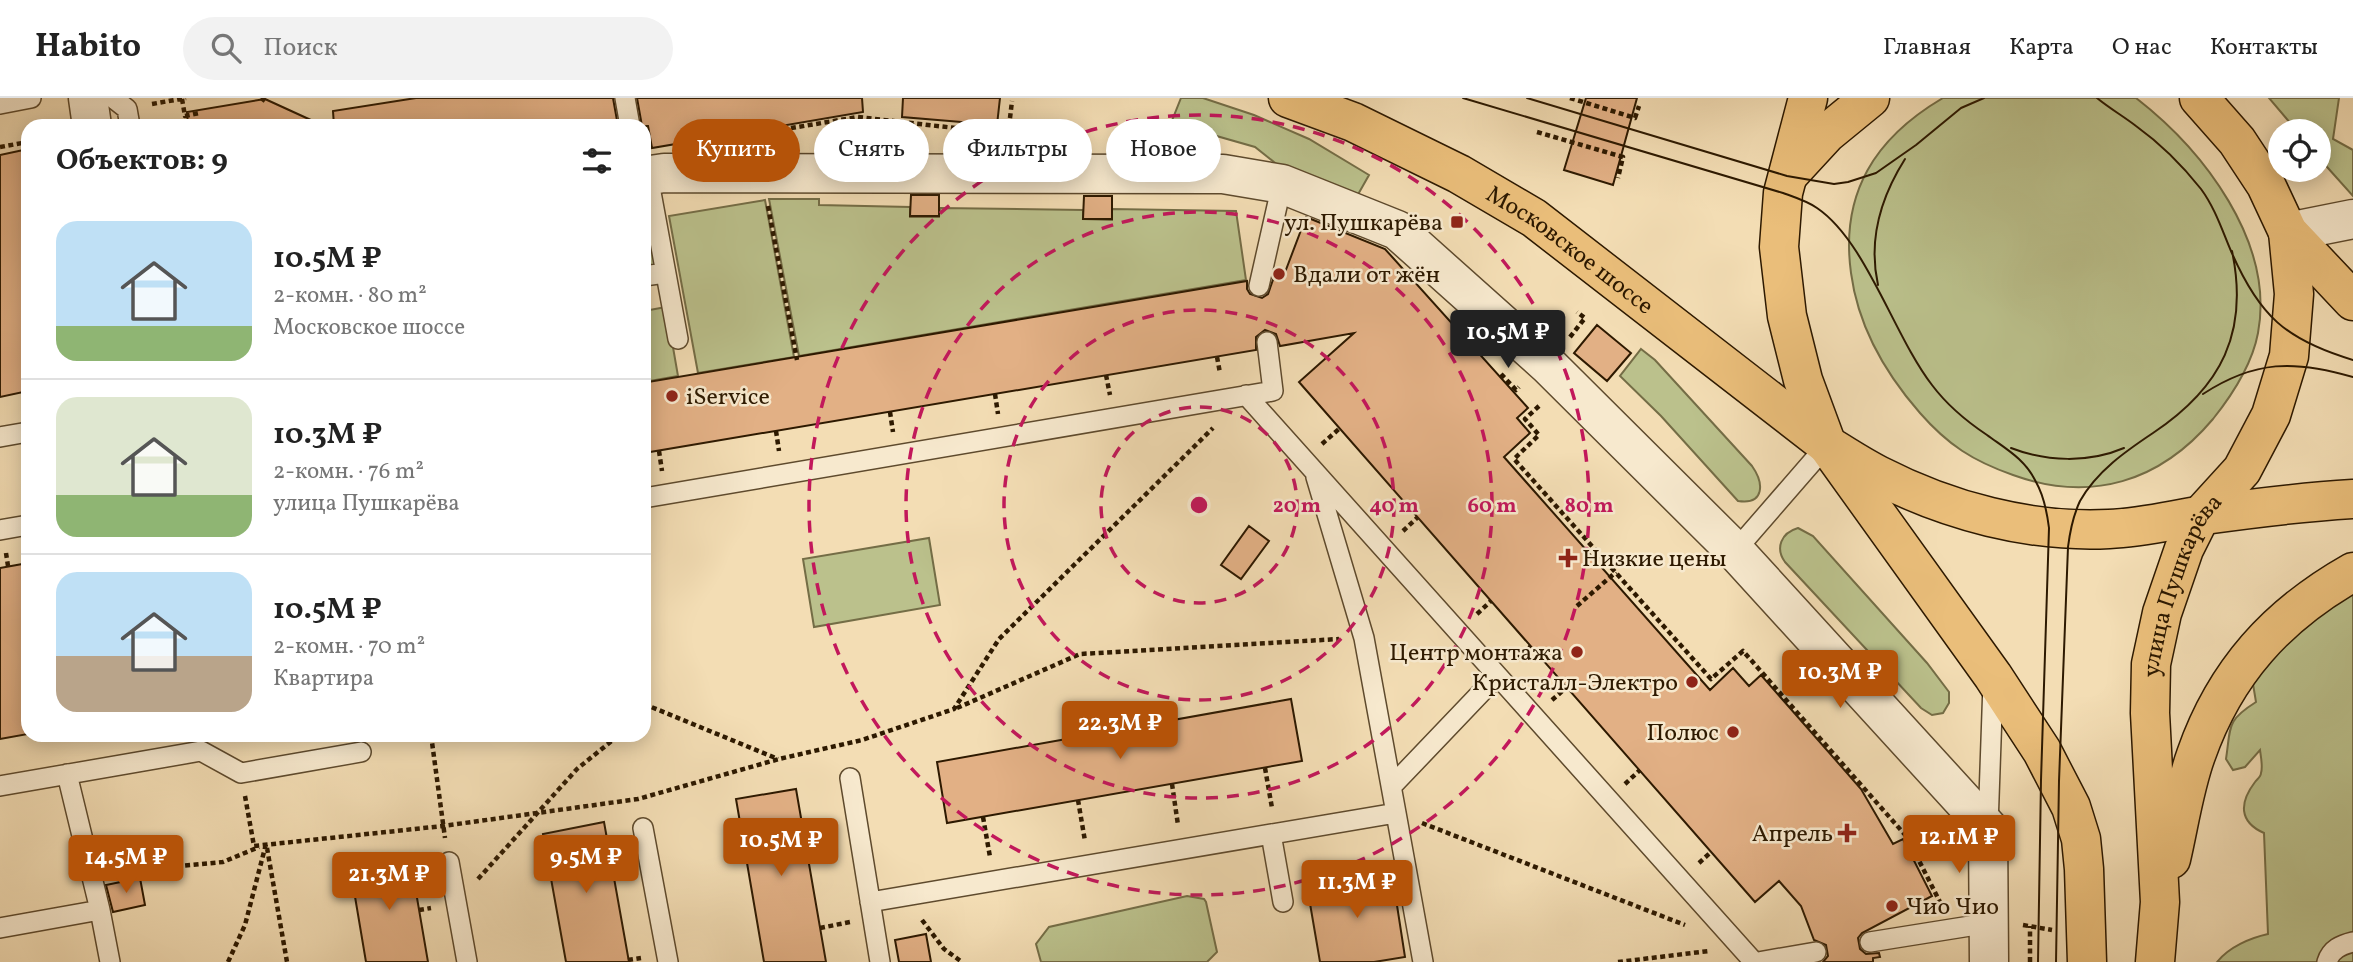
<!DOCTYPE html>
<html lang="ru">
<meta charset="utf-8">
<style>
:root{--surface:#fff;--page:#f2f2f2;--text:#222;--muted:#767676;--line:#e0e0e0;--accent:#b45309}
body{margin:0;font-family:Vollkorn,serif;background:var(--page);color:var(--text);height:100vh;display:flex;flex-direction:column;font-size:26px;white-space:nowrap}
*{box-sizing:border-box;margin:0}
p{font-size:23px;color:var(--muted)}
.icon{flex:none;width:38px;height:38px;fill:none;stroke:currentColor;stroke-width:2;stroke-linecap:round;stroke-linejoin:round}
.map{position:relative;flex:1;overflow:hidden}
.panel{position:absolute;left:21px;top:21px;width:630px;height:623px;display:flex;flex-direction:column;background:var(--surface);border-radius:21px;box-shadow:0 4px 18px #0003}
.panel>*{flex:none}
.hud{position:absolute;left:672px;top:21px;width:665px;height:63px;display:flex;gap:14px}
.tools{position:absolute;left:2268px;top:21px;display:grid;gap:14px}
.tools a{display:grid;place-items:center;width:63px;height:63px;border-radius:50%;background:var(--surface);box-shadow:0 4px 18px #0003;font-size:35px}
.price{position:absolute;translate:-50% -60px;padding:0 16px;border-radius:7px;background:var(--accent);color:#fff;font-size:23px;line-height:46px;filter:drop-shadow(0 2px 4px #0008)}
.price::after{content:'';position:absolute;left:50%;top:42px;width:21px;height:16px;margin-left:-10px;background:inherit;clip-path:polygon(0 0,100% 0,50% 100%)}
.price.on{background:#222;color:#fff}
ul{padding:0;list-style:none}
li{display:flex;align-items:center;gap:21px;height:175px;padding:0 35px}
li+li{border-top:2px solid var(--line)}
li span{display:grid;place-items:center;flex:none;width:196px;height:140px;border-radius:21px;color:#555}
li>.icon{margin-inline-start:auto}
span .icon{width:84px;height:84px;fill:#fffc;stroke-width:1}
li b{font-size:30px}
h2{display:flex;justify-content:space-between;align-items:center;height:84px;padding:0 35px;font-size:30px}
.pill{padding:0 24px;border-radius:32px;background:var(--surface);box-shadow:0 4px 18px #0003;font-size:24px;line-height:63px}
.pill.on{background:var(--accent);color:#fff}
header{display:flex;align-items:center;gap:42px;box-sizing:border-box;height:98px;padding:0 35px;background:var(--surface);border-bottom:2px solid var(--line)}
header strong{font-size:33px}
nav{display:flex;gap:38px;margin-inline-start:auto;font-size:24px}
.search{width:490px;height:63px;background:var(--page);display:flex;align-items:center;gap:18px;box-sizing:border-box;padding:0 24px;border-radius:38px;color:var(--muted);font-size:26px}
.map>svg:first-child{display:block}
</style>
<header>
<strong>Habito</strong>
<div class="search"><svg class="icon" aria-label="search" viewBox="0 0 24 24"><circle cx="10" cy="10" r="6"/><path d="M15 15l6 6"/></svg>Поиск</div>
<nav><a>Главная</a><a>Карта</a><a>О нас</a><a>Контакты</a></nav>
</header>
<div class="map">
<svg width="2353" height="864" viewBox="0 0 2353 864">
<rect width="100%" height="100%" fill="#f3ddb4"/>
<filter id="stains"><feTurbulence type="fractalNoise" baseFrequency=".00286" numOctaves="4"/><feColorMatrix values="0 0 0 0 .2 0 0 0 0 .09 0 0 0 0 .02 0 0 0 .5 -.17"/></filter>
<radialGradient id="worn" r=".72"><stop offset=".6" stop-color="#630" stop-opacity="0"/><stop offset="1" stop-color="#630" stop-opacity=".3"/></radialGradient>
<!-- green -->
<path fill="#bbc18c" stroke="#746d46" stroke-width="2" d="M 1181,0 L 1203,0 L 1254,17 L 1309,41 L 1369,77 L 1356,100 L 1279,68 L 1255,49 L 1171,25 Z
M 1943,0 L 2136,0 C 2203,52 2275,144 2258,235 C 2252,267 2233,296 2213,321 C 2160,384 2091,405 2013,377 C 1973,363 1948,347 1920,315 C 1885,275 1858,228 1851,175 C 1840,95 1875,40 1943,0 Z
M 2269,0 L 2339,0 L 2333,41 L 2353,52 L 2353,98 L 2319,60 L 2319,33 L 2297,33 Z
M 769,101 L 819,101 L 819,107 L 910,109 L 910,119 L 939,119 L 940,110 L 1083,112 L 1083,121 L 1112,122 L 1112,111 L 1236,113 L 1246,182 L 799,258 Z
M 765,102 L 794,259 L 698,275 L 669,118 Z
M 649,130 L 657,169 L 644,171 L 644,131 Z
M 666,209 L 678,278 L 644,284 L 644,213 Z
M 1641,251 L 1655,262 L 1752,368 C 1764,385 1765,407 1738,403 L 1661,318 L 1620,278 Z
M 1798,430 L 1813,438 L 1927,565 L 1949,594 L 1949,605 L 1943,615 L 1932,617 L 1921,610 L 1785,464 C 1775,450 1781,435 1798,430 Z
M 929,440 L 940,507 L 814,529 L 803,461 Z
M 2353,492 L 2353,864 L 2217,864 C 2229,849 2250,840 2268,836 L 2264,735 C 2239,724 2239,705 2255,684 C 2257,681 2261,679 2261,675 C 2263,669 2261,659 2260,652 L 2245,669 L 2233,672 L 2226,661 C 2231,628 2226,623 2256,604 L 2252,580 L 2316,513 Z
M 1187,798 L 1204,801 L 1206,804 L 1217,854 L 1207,864 L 1041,864 L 1036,846 L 1049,829 Z"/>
<!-- building -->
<path fill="#e2b085" stroke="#2d1900" stroke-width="2" d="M 416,0 L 613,0 L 618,28 L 334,28 L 333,13 Z
M 637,0 L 862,0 L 863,14 L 652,50 L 648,28 L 642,28 Z
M 903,0 L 1000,0 L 997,27 L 902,19 Z
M 1586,0 L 1637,0 L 1613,87 L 1564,72 Z
M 265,1 L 324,28 L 188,28 L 187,14 Z
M 28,51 L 28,293 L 0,299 L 0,57 Z
M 911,97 L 939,97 L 939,118 L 910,118 Z
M 1084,98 L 1112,98 L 1112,121 L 1083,121 Z
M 1306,119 L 1385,151 L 1528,310 L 1517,320 L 1530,335 L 1504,359 L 1710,592 L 1733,570 L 1749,588 L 1761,577 L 1861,691 L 1893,746 L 1903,741 L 1932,798 L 1862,835 L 1858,840 L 1860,851 L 1866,856 L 1879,855 L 1880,859 L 1873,860 L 1873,864 L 1823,864 L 1828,858 L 1826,847 L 1814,842 L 1801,808 L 1779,783 L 1755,804 L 1299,284 L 1354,235 L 1280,248 L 1276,236 L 1265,232 L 1256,239 L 1256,252 L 644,355 L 644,293 L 649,292 L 648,284 L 1247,183 L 1247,191 L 1250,196 L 1262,200 L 1268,196 L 1274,179 L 1284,177 Z
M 1597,227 L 1631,255 L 1607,283 L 1574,255 Z
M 1249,428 L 1269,443 L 1241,481 L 1221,467 Z
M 28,465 L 28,636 L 0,641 L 0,470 Z
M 1291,601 L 1302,663 L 947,725 L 937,664 Z
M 796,691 L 826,864 L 764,864 L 736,701 Z
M 604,724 L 629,864 L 566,864 L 543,736 Z
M 410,759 L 428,864 L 366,864 L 350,769 Z
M 1392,775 L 1405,859 L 1374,864 L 1320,864 L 1307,788 Z
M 140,780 L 145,807 L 113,814 L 106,787 Z
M 926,836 L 931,864 L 899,864 L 895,842 Z"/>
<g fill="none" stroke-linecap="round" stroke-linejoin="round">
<defs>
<path id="lane" d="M 113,0 L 127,11 L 130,28
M 625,0 L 630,28
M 0,6 L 31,0
M 648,78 L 678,241
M 644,178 L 665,175
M 1259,188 L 1282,86
M 1246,297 L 1754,864
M 0,339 L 28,334
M 1316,379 L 1364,540 L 1396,715
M 644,400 L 1273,293 L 1267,244
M 0,432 L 28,427
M 1735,453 L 1827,347
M 67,676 L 100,812 L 110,864
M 850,680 L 880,864
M 0,688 L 201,653 L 241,675 L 361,654
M 1392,688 L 1497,578
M 1988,728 L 1993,586
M 643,730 L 668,864
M 1271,736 L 1283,804
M 449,764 L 467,864
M 870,804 L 1396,715 L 1423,864
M 0,830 L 100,812
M 1870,844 L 1989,825
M 1758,864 L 1816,854
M 2327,864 C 2331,851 2341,847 2353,844"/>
<path id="street" d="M 88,0 L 92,28
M 644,78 L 664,75 L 1223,76 L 1282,86 L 1397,132 L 1548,267 L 1735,453 L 1988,730 L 1989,864
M 2288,134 L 2353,121"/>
<g id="primary">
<path id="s1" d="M 1288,0 L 1353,24 L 1459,76 L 1534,120 L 1827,347 C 1844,357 1860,368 1878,377 C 1948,413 2030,435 2109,431 C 2142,430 2172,422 2204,417 C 2254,410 2303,404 2353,401"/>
<path d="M 1808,0 L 1783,95 L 1779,149 L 1787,218 L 1803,282 L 1827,347 L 1993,578 L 2042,653 L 2071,709 L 2081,741 L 2084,771 L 2087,864"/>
<path d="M 2199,0 L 2237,43 L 2266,87 L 2288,134 L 2353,203"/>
<path d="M 1790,75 L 1826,36 L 1870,0"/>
<path d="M 2171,761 C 2179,727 2184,690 2196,657 C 2225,574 2277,517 2353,474"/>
<path id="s2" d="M 2155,864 L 2160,804 L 2150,615 L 2151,566 L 2162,515 L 2184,451 L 2201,417 L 2242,372 L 2271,317 L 2289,258 L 2294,196 L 2288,134"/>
</g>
</defs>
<!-- lane casing -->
<use href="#lane" stroke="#5e4a2d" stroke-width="22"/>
<!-- street casing -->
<use href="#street" stroke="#5e4a2d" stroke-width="41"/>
<!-- primary casing -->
<use href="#primary" stroke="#2d1900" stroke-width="41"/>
<!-- path -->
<path stroke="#2d1900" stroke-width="4.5" stroke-dasharray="5 3.5" stroke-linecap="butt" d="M 261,0 L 265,3
M 1570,0 L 1635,20 L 1639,8
M 182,1 L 185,18 L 199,15
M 152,6 L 186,0
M 847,23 L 912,31 L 912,25
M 1537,34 L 1623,59 L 1618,80
M 749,37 L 858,19 L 1008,36
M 1008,37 L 1012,3
M 0,49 L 28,44
M 768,108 L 797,262
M 1570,239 L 1585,220 L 1577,214
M 1217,259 L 1220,275
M 1501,276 L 1516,292 L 1519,289
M 1106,277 L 1110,297
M 995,296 L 998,316
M 1539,308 L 1525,321 L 1539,337 L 1514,361 L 1711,581 L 1743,553 L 1907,739 L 1941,806
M 890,314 L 893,334
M 776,333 L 779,353
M 1322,346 L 1340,330
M 659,353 L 662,373
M 1403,433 L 1418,419
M 6,455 L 8,468
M 1577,508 L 1616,474
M 1477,516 L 1491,503
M 1516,561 L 1531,548
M 1552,602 L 1567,589
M 644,606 L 778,661
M 957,610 L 1080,556 L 1339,541
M 431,637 L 445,740
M 1265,670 L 1272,710
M 1172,686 L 1178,727
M 1625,686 L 1640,672
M 245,698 L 254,748 L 443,728 L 638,701 L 779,661 L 862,642 L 954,611 L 999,541 L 1213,330
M 1078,702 L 1085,743
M 983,719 L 990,759
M 1422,725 L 1685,827
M 804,736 L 834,731
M 267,750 L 287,864
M 1699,765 L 1711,754
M 612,769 L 625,767
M 118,778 L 159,770 L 223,764 L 259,749
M 478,781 L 577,671 L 619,637
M 419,812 L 431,810
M 922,822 L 944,851 L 962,864
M 2023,827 L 2052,832
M 820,830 L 850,824
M 628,862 L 641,860
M 228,864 L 245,827 L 266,746
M 1618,864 L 1709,853
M 2030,864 L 2030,828"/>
<!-- lane -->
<use href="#lane" stroke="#f7e9ce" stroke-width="19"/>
<!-- street -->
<use href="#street" stroke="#f7e9ce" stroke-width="38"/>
<!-- primary -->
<use href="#primary" stroke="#eabe7a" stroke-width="38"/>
<!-- tram -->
<path stroke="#2d1900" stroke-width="2" d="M 1463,0 L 1783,95 C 1794,99 1807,103 1817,110 C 1866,143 1894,238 1932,287 C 1947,307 1966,323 1987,337 C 2006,351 2025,361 2036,384 C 2044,398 2047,414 2049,430 L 2041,682 L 2038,864
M 1527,0 L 1787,78 L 1834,86 L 1848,84 L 1876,75 L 1916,47 L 1961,10 L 1984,0
M 2097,0 C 2109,10 2123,18 2136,28 C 2161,46 2182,67 2201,91 C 2215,110 2222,132 2231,153 C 2259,218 2286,242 2353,262
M 1878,187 C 1868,142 1881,99 1905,61
M 2203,296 C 2255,262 2295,262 2353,279
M 2011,350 C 2047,364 2089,365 2124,350
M 2056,864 L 2059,683 L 2068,449 C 2070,433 2073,418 2080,403 C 2097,373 2126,353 2153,335 C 2222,289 2249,234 2232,153"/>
</g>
<!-- distance rings -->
<g fill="none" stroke="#c2185b" stroke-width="3.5" stroke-dasharray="12 9">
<circle cx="1199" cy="407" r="98"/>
<circle cx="1199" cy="407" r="195"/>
<circle cx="1199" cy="407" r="293"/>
<circle cx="1199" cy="407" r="390"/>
</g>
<!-- markers -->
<g fill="#8f2418" stroke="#f7e9ce" stroke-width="2.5">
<rect x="1450" y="117" width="14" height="14" rx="3.5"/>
<circle cx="1279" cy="176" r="7"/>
<circle cx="672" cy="298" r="7"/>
<path d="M1564.5 449.5h7v7h7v7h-7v7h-7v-7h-7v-7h7z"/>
<circle cx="1577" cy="554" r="7"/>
<circle cx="1692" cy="584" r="7"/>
<circle cx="1733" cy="634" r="7"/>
<path d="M1843.5 724.5h7v7h7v7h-7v7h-7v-7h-7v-7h7z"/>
<circle cx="1892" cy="808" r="7"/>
</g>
<g text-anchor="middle" stroke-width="5" stroke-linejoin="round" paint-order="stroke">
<!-- poi labels -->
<g font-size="24" fill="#2d1900" stroke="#f7e9ce" text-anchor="end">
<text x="1443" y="132">ул. Пушкарёва</text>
<text x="1293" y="184" text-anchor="start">Вдали от жён</text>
<text x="686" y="306" text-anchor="start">iService</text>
<text x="1582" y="468" text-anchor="start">Низкие цены</text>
<text x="1563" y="562">Центр монтажа</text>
<text x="1678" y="592">Кристалл-Электро</text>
<text x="1719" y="642">Полюс</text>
<text x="1833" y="743">Апрель</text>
<text x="1906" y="816" text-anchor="start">Чио Чио</text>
</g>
<!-- street labels -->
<g font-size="24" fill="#2d1900" stroke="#f7e9ce">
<text dy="8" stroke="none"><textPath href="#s1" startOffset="322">Московское шоссе</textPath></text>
<text dy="8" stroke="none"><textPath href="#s2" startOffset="383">улица Пушкарёва</textPath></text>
</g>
</g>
<circle cx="1199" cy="407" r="10" fill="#c2185b" stroke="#f7e9ce" stroke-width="3.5"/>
<g font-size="21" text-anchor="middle" font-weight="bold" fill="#c2185b" stroke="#f7e9ce" stroke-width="5" stroke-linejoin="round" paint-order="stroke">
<text x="1297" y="414">20 m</text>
<text x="1394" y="414">40 m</text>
<text x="1492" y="414">60 m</text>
<text x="1589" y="414">80 m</text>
</g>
<rect width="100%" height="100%" filter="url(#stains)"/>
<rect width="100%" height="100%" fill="url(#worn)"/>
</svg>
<div class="tools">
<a><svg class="icon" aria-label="locate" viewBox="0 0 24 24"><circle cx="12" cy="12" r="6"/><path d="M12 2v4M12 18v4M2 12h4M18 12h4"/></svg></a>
</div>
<b class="price on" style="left:1508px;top:272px">10.5M ₽</b>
<b class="price" style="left:1840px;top:612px">10.3M ₽</b>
<b class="price" style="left:1120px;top:663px">22.3M ₽</b>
<b class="price" style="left:1959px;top:777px">12.1M ₽</b>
<b class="price" style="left:781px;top:780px">10.5M ₽</b>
<b class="price" style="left:126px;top:797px">14.5M ₽</b>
<b class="price" style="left:586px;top:797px">9.5M ₽</b>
<b class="price" style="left:389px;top:814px">21.3M ₽</b>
<b class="price" style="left:1357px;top:822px">11.3M ₽</b>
<div class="hud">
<a class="pill on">Купить</a>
<a class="pill">Снять</a>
<a class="pill">Фильтры</a>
<a class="pill">Новое</a>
</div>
<section class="panel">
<h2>Объектов: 9<svg class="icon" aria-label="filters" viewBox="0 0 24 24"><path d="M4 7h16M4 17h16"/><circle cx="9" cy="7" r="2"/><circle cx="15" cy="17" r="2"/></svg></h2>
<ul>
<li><span style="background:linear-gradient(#bfe0f5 75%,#8fb573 0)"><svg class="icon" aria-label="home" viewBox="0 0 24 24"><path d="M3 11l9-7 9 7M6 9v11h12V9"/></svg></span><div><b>10.5M ₽</b><p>2-комн. · 80 m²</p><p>Московское шоссе</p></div></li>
<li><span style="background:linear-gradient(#dfe7d0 70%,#8fb573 0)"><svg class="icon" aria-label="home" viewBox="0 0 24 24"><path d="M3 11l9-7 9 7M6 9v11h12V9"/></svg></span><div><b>10.3M ₽</b><p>2-комн. · 76 m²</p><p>улица Пушкарёва</p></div></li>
<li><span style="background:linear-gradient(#bfe0f5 60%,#b9a48a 0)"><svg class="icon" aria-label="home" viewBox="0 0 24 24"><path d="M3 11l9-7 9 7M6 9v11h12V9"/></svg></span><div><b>10.5M ₽</b><p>2-комн. · 70 m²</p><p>Квартира</p></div></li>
</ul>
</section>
</div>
